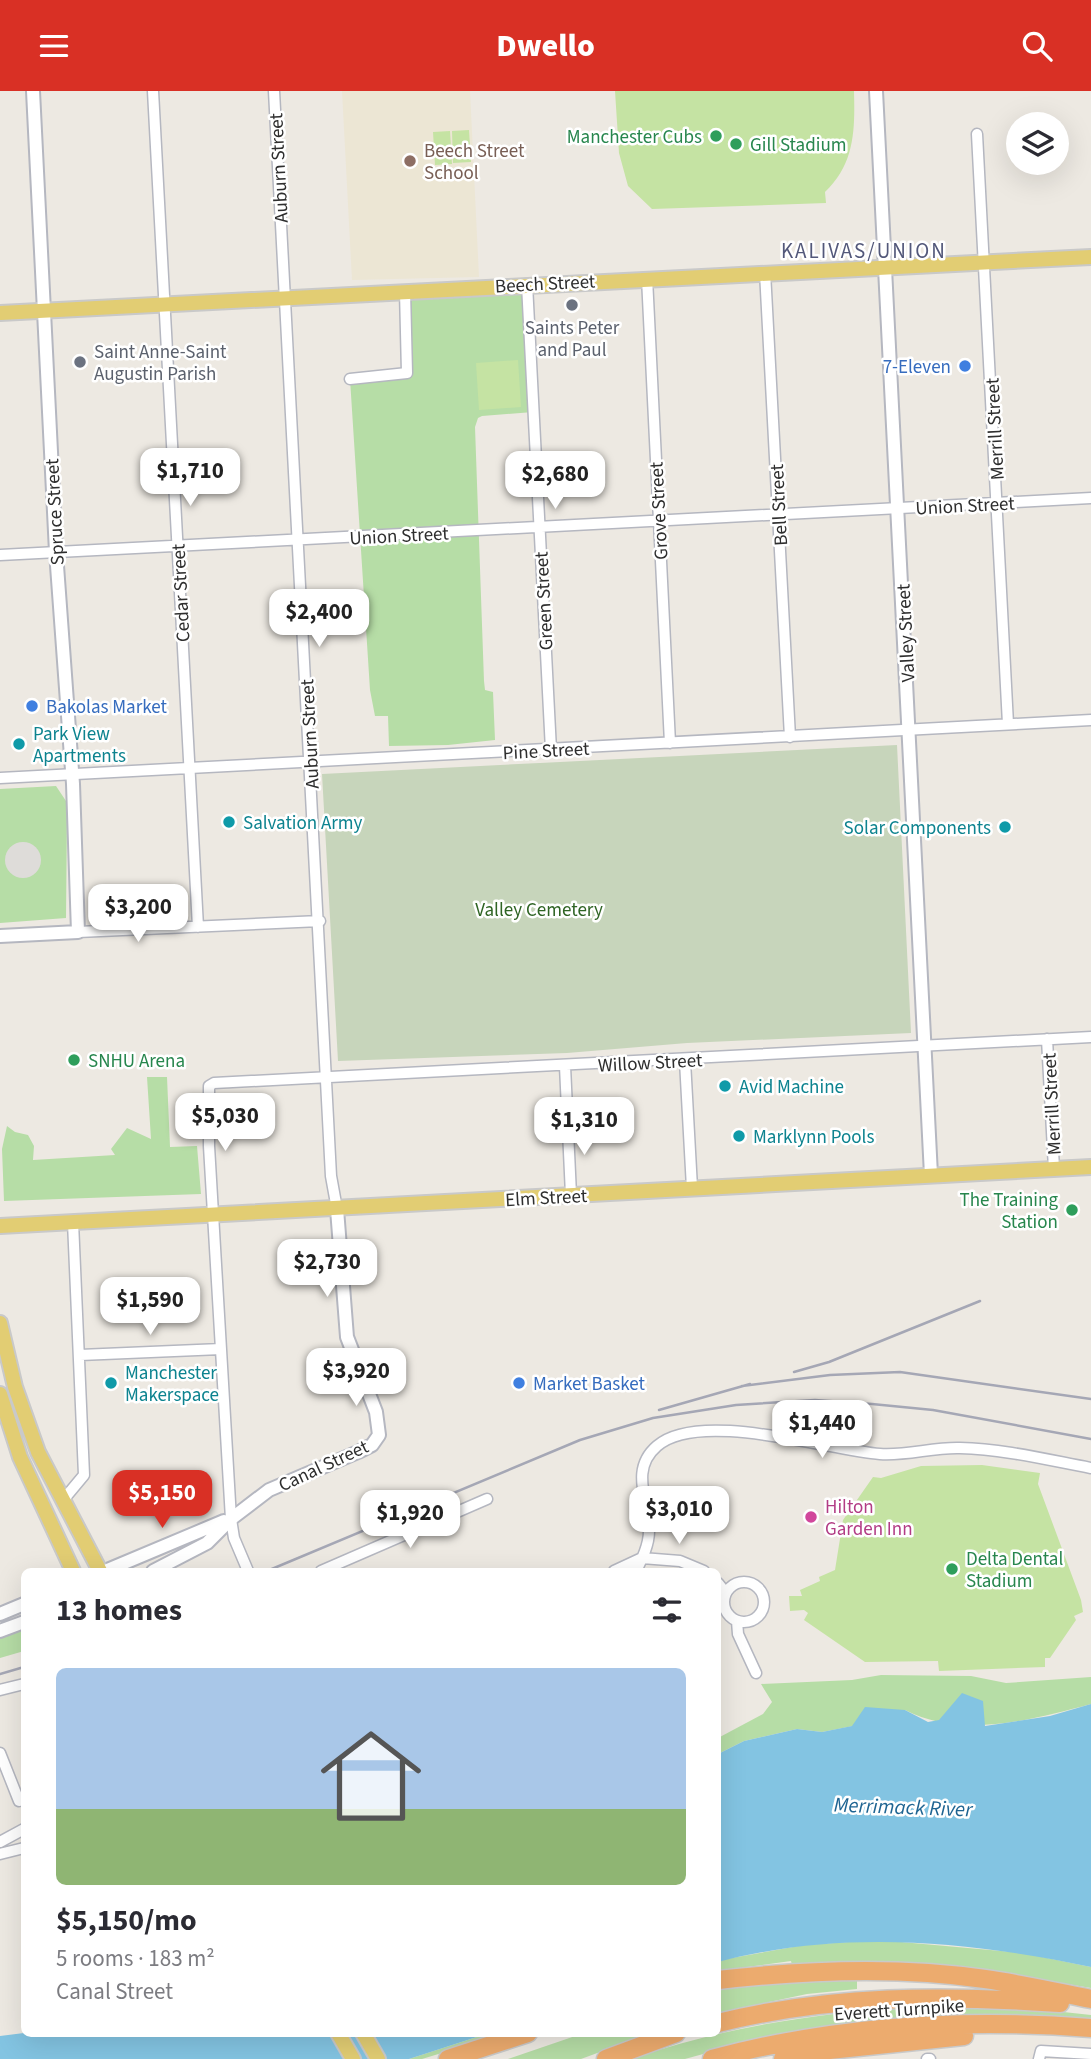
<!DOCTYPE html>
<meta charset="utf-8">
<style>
:root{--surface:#fff;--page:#f2f2f3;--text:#2b2b33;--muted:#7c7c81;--line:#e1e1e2;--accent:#d93025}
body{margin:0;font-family:"Source Sans 3",sans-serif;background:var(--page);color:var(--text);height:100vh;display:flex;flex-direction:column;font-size:26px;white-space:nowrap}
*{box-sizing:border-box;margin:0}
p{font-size:23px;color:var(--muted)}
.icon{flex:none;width:38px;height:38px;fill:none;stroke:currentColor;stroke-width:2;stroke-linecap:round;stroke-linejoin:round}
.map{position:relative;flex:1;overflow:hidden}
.side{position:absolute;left:21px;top:1477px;width:700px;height:469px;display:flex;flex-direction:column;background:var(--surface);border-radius:10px;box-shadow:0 7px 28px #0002}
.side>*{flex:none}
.fabs{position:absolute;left:1006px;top:21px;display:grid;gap:14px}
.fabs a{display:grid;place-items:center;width:63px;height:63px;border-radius:50%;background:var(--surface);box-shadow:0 7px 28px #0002;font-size:35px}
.price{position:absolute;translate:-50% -60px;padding:0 16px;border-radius:14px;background:#fff;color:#222;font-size:23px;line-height:46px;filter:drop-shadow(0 2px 4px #0008)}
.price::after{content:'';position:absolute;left:50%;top:42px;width:21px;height:16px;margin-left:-10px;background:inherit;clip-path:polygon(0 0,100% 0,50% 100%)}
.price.selected{background:var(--accent);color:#fff}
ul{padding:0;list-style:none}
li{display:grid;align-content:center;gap:14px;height:371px;padding:0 35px}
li+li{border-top:2px solid var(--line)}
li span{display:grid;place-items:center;height:217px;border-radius:10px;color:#555}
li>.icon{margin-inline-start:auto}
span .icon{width:126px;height:126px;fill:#fffc;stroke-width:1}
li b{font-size:30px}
h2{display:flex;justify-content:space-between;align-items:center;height:84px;padding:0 35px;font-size:30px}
header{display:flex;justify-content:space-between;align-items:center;height:91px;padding:0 35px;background:var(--accent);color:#fff;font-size:32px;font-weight:800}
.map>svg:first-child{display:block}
</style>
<header><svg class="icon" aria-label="menu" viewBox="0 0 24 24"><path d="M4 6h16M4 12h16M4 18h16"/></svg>Dwello<svg class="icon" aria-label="search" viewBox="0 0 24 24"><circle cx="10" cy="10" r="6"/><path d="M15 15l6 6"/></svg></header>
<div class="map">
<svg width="1091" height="1968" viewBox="0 0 1091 1968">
<rect width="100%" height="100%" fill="#ede9e2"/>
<!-- education -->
<path fill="#ece6d4" d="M 342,0 L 470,0 L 479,186 L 352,189 Z"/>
<!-- green -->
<path fill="#b6dda6" d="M 527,193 L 533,321 L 482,325 L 478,327 L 475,336 L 484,590 L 485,599 L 493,601 L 495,649 L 448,654 L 389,655 L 388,625 L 375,625 L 370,599 L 350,288 L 403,285 L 405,200 Z
M 56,695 L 66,710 L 67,723 L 66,827 L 0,832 L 0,698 Z
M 147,986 L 167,986 L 170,1056 L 197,1055 L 201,1103 L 4,1110 L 2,1058 L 7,1035 L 15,1041 L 28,1044 L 34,1055 L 33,1069 L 115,1064 L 111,1058 L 127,1037 L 151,1048 Z
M 24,1537 L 24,1560 L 0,1567 L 0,1546 Z
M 881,1584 L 971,1585 L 1006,1592 L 1091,1586 L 1091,1613 C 1032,1629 961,1648 905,1619 L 853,1635 L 822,1641 L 797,1638 L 744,1650 L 718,1663 L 718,1647 L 763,1623 L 772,1611 L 761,1593 L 852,1589 Z
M 879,1849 L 1023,1862 L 1091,1876 L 1091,1897 L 1019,1885 L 792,1874 L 791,1870 L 718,1880 L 718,1871 L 726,1868 L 804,1854 Z
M 794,1889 L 857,1889 L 857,1898 L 807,1903 L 718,1922 L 718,1899 Z
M 919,1915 L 1045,1919 L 1091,1924 L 1091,1929 L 732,1955 L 685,1968 L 632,1968 C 725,1935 821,1922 919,1915 Z
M 584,1942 L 649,1943 L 581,1968 L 508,1968 Z
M 486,1943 L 504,1943 L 422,1968 L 409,1968 Z"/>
<!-- cemetery -->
<path fill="#c7d5bb" d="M 897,654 L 911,942 L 687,952 L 567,962 L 338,970 L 322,683 Z"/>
<!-- pitch -->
<path fill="#c5e3a3" d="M 615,0 L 854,0 C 855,38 855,73 825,101 L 826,112 L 652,118 L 628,95 L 619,62 Z
M 469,39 L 471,71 L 453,72 L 452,40 Z
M 450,40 L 452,73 L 435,74 L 433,41 Z
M 518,269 L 521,316 L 479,319 L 476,272 Z
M 982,1374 L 1040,1382 L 1038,1393 L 1081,1509 L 1083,1521 L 1074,1525 L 1076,1529 L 1050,1567 L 1045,1567 L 1045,1576 L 939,1580 L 938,1570 L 865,1571 L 804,1529 L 808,1522 L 804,1519 L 790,1520 L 789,1505 L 802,1505 L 800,1499 L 820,1490 L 819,1486 L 835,1479 L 843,1429 L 873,1386 L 881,1387 L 921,1375 Z"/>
<!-- plaza -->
<path fill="#dedcd9" d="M5 769a18 18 0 1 1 36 0a18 18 0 1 1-36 0Z"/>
<!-- water -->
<path fill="#83c4e2" d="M 962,1602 L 983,1610 L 985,1635 L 1050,1625 L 1091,1613 L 1091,1876 C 967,1850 842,1838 718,1871 L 718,1663 L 744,1650 L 797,1638 L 822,1641 L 852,1635 L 865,1616 L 905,1619 L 928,1631 L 939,1629 Z
M 24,1942 L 486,1943 L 409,1968 L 0,1968 L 0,1945 Z"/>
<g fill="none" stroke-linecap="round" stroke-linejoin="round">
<defs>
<path id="street" d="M 153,0 L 198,836
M 274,0 L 331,1085 L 337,1118
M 977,43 L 1008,633
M 765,181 L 790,646
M 647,187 L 670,652
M 527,193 L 551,659
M 350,288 L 407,282 L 405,200
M 0,464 L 1091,407
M 0,687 L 1091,629
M 78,841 L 320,830
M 1047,948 L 1054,1078
M 685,970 L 692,1097
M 565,975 L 571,1104
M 80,1264 L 221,1258
M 64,1408 L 84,1384 L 73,1131
M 642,1467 L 680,1470 L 704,1480
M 248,1480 L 234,1447 L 231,1428 L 209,1055 L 209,995 L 214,992 L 1091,946
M 321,1480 L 487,1408
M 614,1480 L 642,1467
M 636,1480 C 642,1468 649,1454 649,1440 C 649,1410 629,1379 657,1355 C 699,1318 828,1359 880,1363 C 907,1365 933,1356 960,1357 C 1004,1358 1048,1369 1091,1377
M724 1511a20 20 0 1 1 40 0a20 20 0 1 1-40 0Z
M 718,1492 L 726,1502
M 737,1530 L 738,1543 L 756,1582
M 0,1599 L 24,1593
M 0,1662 L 19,1710
M 0,1751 L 24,1738
M 0,1763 L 24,1757
M 927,1968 L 930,1968
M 1039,1968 L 1041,1960 L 1091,1963"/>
<path id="secondary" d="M 876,0 L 931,1084
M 0,845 L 78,841 L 73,693 L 56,461 L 33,0
M 105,1480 L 224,1430
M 153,1480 L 207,1452 L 231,1428 L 269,1399 L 358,1361 L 372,1354 L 379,1344 L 376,1321 L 347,1246 L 337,1118
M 0,1523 L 24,1513
M 0,1540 L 24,1531"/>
<path id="primary" d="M 0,222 L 1091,166
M 0,1135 L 1091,1076
M 0,1232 L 15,1296 L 38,1361 L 100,1480
M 0,1303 L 20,1366 L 73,1480
M 338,1942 L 353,1968
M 363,1942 L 378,1968"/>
<path id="highway" d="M 718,1889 C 806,1879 897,1875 985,1888 C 1021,1893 1056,1901 1091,1908
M 718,1932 C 831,1904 944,1904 1060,1912
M 448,1968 L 528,1942
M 606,1968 L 676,1942
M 712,1968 C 835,1935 964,1927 1091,1937
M 783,1968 L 820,1960 L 964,1945"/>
</defs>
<!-- street casing -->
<use href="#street" stroke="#b5b7c0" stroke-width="13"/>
<!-- secondary casing -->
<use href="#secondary" stroke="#b5b7c0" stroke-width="16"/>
<!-- primary casing -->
<use href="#primary" stroke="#c9c9c9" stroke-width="18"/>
<!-- highway casing -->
<use href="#highway" stroke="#c9c9c9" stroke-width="21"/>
<!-- street -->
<use href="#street" stroke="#fff" stroke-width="10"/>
<!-- secondary -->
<use href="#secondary" stroke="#fff" stroke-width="12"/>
<!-- primary -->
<use href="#primary" stroke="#e2cd73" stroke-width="14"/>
<!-- highway -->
<use href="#highway" stroke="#ecab6e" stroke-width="18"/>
<!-- rail -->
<path stroke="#a5a7b5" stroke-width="2.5" d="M 794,1281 L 829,1271 L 980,1210
M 742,1295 L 830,1284 L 900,1281 L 1091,1308
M 659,1319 L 750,1293
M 267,1480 L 580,1349 L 653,1327 L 736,1314 L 815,1309 L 872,1313 L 933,1319 L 1091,1348
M 0,1583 L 24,1576"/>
</g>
<!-- markers -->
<g fill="#2e9e5b" stroke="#fff" stroke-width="2.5">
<circle cx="716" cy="45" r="7"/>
<circle cx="736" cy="53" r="7"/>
<circle cx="74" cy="969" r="7"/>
<circle cx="1072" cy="1119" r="7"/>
<circle cx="952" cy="1478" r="7"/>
</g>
<circle fill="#8d6e63" stroke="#fff" stroke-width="2.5" cx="410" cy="70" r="7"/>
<g fill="#6b7280" stroke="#fff" stroke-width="2.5">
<circle cx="572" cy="214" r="7"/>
<circle cx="80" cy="271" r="7"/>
</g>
<g fill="#3f7fe0" stroke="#fff" stroke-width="2.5">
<circle cx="965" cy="275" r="7"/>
<circle cx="32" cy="615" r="7"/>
<circle cx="519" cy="1292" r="7"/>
</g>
<g fill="#0f9aa8" stroke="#fff" stroke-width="2.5">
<circle cx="19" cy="653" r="7"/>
<circle cx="229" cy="731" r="7"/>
<circle cx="1005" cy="736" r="7"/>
<circle cx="725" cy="995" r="7"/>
<circle cx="739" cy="1045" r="7"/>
<circle cx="111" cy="1292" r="7"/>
</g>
<circle fill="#d1479c" stroke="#fff" stroke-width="2.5" cx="811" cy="1426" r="7"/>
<g text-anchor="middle" stroke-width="5" stroke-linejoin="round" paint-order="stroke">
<!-- leisure labels -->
<g font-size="19" fill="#27864d" stroke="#fff" text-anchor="start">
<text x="702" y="52" text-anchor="end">Manchester Cubs</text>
<text x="750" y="60">Gill Stadium</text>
<text x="88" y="976">SNHU Arena</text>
<text x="1058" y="1115" text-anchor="end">The Training<tspan x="1058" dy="22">Station</tspan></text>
<text x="966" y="1474">Delta Dental<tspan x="966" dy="22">Stadium</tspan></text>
</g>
<!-- education labels -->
<g font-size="19" fill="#785e54" stroke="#fff" text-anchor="start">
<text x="424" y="66">Beech Street<tspan x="424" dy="22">School</tspan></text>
</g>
<!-- street labels -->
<g font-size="19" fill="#2e2e2e" stroke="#fff">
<text transform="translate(278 77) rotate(-93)" y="7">Auburn Street</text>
<text transform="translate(545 192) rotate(-3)" y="7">Beech Street</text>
<text transform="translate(994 338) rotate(-93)" y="7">Merrill Street</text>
<text transform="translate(778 414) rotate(-93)" y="7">Bell Street</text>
<text transform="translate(965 414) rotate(-3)" y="7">Union Street</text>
<text transform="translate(658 420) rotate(-93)" y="7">Grove Street</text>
<text transform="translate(54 421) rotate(-93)" y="7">Spruce Street</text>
<text transform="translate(399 444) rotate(-3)" y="7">Union Street</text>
<text transform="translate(180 502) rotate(-93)" y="7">Cedar Street</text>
<text transform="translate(543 510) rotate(-93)" y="7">Green Street</text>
<text transform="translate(905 542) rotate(-93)" y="7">Valley Street</text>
<text transform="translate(309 643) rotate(-93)" y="7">Auburn Street</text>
<text transform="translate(546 659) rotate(-3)" y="7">Pine Street</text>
<text transform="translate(650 971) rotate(-3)" y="7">Willow Street</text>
<text transform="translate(1051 1013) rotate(-93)" y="7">Merrill Street</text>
<text transform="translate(546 1106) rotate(-3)" y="7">Elm Street</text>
<text transform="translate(323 1374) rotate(-25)" y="7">Canal Street</text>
<text transform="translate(899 1918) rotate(-4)" y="7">Everett Turnpike</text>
</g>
<!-- worship labels -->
<g font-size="19" fill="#5b616d" stroke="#fff">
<text x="572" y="243">Saints Peter<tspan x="572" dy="22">and Paul</tspan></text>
<text x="94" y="267" text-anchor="start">Saint Anne-Saint<tspan x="94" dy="22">Augustin Parish</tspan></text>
</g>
<!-- shop labels -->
<g font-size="19" fill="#366cbe" stroke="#fff" text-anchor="start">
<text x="951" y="282" text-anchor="end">7-Eleven</text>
<text x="46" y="622">Bakolas Market</text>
<text x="533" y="1299">Market Basket</text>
</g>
<!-- culture labels -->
<g font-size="19" fill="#0d838f" stroke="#fff" text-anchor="start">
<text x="33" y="649">Park View<tspan x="33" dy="22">Apartments</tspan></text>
<text x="243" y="738">Salvation Army</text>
<text x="991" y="743" text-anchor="end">Solar Components</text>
<text x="739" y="1002">Avid Machine</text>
<text x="753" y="1052">Marklynn Pools</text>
<text x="125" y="1288">Manchester<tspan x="125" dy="22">Makerspace</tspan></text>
</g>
<!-- park labels -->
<g font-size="19" fill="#2f6424" stroke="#fff">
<text x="539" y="825">Valley Cemetery</text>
</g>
<!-- hotel labels -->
<g font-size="19" fill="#b23c85" stroke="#fff" text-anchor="start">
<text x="825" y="1422">Hilton<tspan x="825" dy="22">Garden Inn</tspan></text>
</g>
<!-- neighbourhood labels -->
<g font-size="21" letter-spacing="2" fill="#53587a" stroke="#fff">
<text x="864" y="167">KALIVAS/UNION</text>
</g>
<!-- water labels -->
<g font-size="21" font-style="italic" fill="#1e6492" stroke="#fff">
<text transform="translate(903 1716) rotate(2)" y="7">Merrimack River</text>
</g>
</g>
</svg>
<div class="fabs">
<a><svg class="icon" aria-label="layers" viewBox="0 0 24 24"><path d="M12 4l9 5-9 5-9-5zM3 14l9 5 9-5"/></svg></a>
</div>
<b class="price" style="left:190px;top:417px">$1,710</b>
<b class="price" style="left:555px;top:420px">$2,680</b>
<b class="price" style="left:319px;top:558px">$2,400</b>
<b class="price" style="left:138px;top:853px">$3,200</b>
<b class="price" style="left:225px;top:1062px">$5,030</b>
<b class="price" style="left:584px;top:1066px">$1,310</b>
<b class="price" style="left:327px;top:1208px">$2,730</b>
<b class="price" style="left:150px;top:1246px">$1,590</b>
<b class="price" style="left:356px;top:1317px">$3,920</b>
<b class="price" style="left:822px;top:1369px">$1,440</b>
<b class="price selected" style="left:162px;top:1439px">$5,150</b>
<b class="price" style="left:679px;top:1455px">$3,010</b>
<b class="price" style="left:410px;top:1459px">$1,920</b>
<section class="side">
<h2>13 homes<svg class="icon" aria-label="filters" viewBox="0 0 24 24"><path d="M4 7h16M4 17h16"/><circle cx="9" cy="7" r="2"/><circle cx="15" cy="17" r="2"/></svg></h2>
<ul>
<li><span style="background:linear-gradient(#a9c7e8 65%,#8fb573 0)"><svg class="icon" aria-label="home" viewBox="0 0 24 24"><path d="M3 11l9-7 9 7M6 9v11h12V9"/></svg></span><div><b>$5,150/mo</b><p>5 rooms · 183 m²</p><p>Canal Street</p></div></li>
</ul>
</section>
</div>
